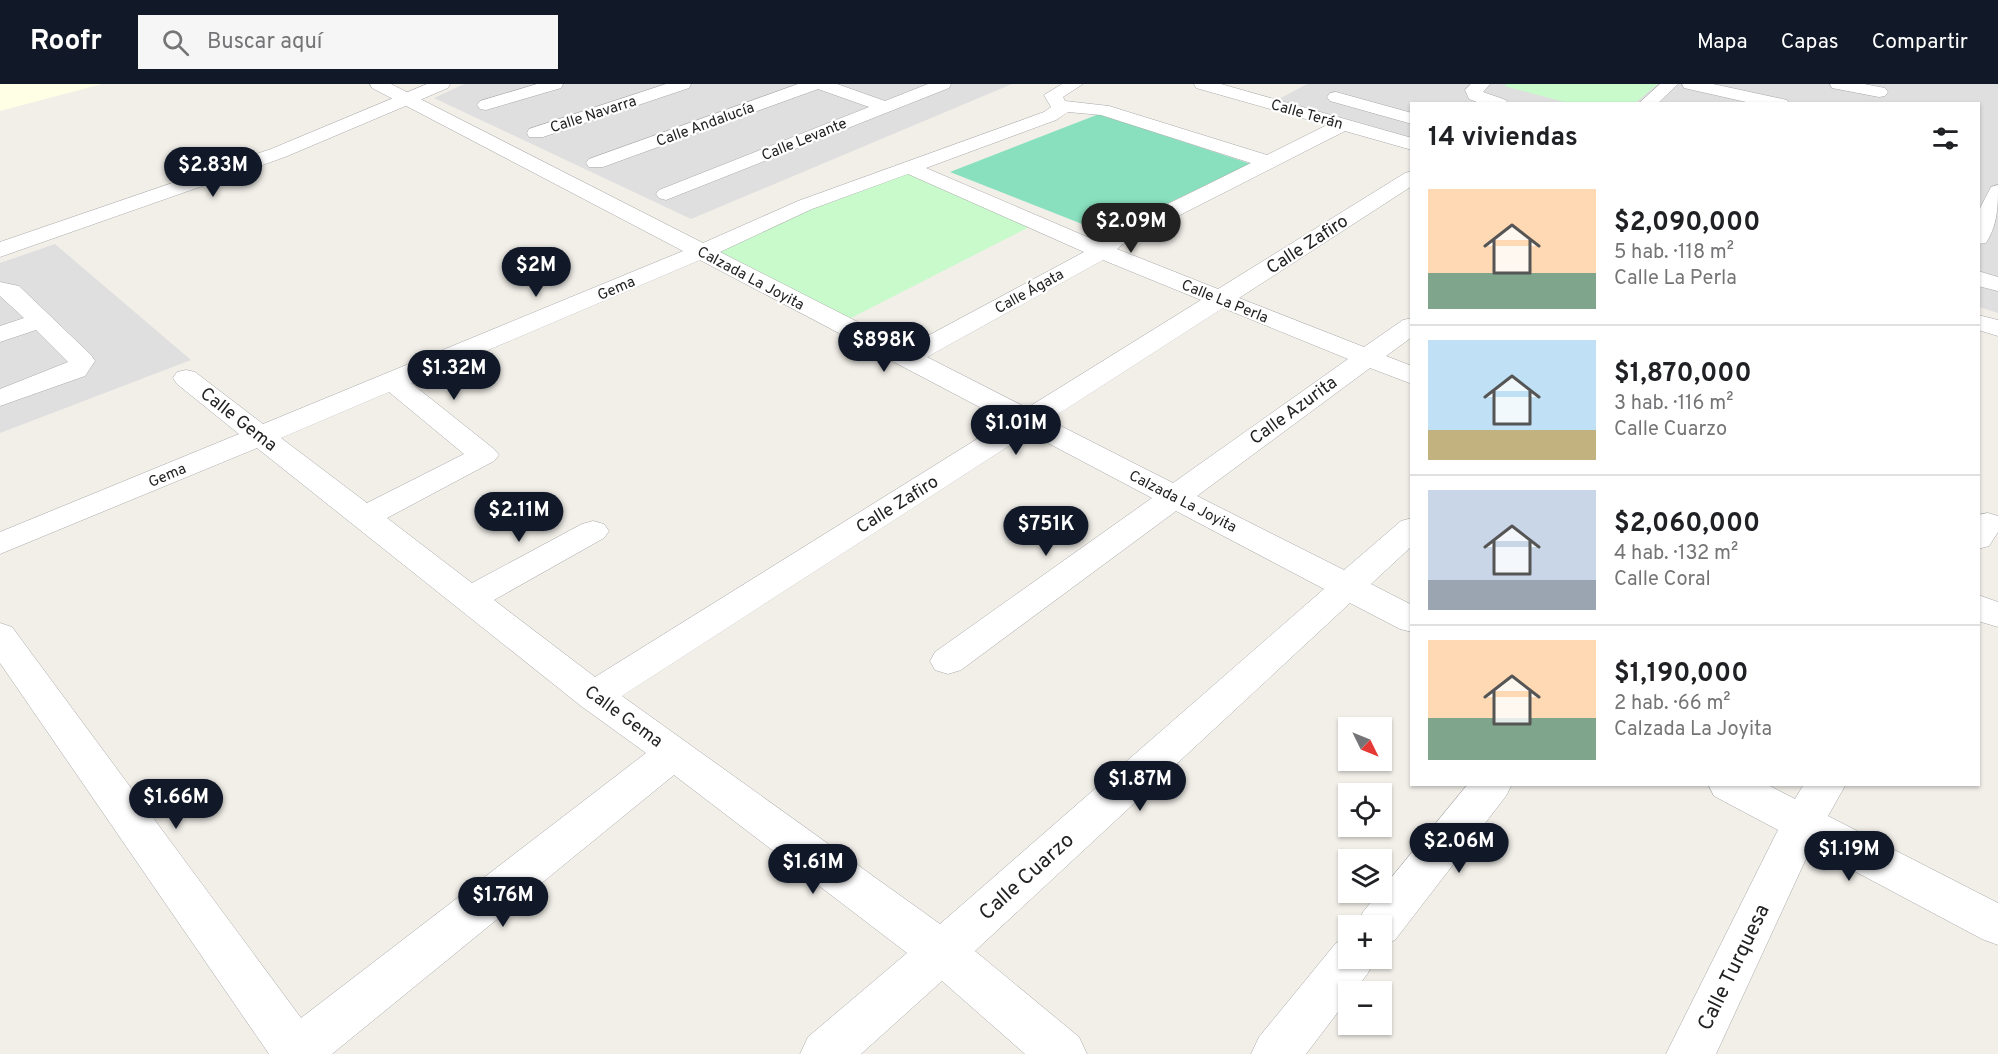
<!DOCTYPE html>
<html lang="es">
<meta charset="utf-8">
<style>
:root{--surface:#fff;--page:#f6f6f6;--text:#202124;--muted:#757577;--line:#e0e0e0;--accent:#111827}
body{margin:0;font-family:Overpass,sans-serif;background:var(--page);color:var(--text);height:100vh;display:flex;flex-direction:column;font-size:22px;white-space:nowrap}
*{box-sizing:border-box;margin:0}
p{font-size:20px;color:var(--muted)}
.icon{flex:none;width:33px;height:33px;fill:none;stroke:currentColor;stroke-width:2;stroke-linecap:round;stroke-linejoin:round}
.map{position:relative;flex:1;overflow:hidden}
.details{position:absolute;left:1410px;top:18px;width:570px;height:684px;display:flex;flex-direction:column;background:var(--surface);border-radius:0px;box-shadow:0 2px 4px #0004}
.details>*{flex:none}
.needle{width:39px;rotate:133deg}
.tools{position:absolute;left:1338px;top:633px;display:grid;gap:12px}
.tools a{display:grid;place-items:center;width:54px;height:54px;border-radius:0px;background:var(--surface);box-shadow:0 2px 4px #0004;font-size:30px}
.price{position:absolute;translate:-50% -51px;padding:0 14px;border-radius:21px;background:var(--accent);color:#fff;font-size:20px;line-height:39px;filter:drop-shadow(0 2px 3px #0008)}
.price::after{content:'';position:absolute;left:50%;top:36px;width:18px;height:14px;margin-left:-9px;background:inherit;clip-path:polygon(0 0,100% 0,50% 100%)}
.price.current{background:#222;color:#fff}
ul{padding:0;list-style:none}
li{display:flex;align-items:center;gap:18px;height:150px;padding:0 18px}
li+li{border-top:2px solid var(--line)}
li span{display:grid;place-items:center;flex:none;width:168px;height:120px;border-radius:0px;color:#555}
li>.icon{margin-inline-start:auto}
span .icon{width:72px;height:72px;fill:#fffc;stroke-width:1}
li b{font-size:26px}
h2{display:flex;justify-content:space-between;align-items:center;height:72px;padding:0 18px;font-size:26px}
header{display:flex;align-items:center;gap:36px;box-sizing:border-box;height:84px;padding:0 30px;background:var(--accent);color:#fff}
header strong{font-size:28px}
nav{display:flex;gap:33px;margin-inline-start:auto;font-size:21px}
.search{width:420px;height:54px;background:var(--page);display:flex;align-items:center;gap:15px;box-sizing:border-box;padding:0 21px;border-radius:0px;color:var(--muted);font-size:22px}
.map>svg:first-child{display:block}
</style>
<header>
<strong>Roofr</strong>
<div class="search"><svg class="icon" aria-label="search" viewBox="0 0 24 24"><circle cx="10" cy="10" r="6"/><path d="M15 15l6 6"/></svg>Buscar aquí</div>
<nav><a>Mapa</a><a>Capas</a><a>Compartir</a></nav>
</header>
<div class="map">
<svg width="1998" height="970" viewBox="0 0 1998 970">
<rect width="100%" height="100%" fill="#f2efe9"/>
<!-- residential -->
<path fill="#e0dfdf" d="M 464,0 L 1012,0 L 691,135 L 434,14 Z
M 1307,0 L 1998,0 L 1998,229 L 1979,223 L 1978,20 L 1412,20 L 1411,56 L 1277,16 Z
M 55,160 L 191,276 L 0,349 L 0,179 Z"/>
<!-- education -->
<path fill="#ffffe5" d="M 0,0 L 102,0 L 0,27 Z"/>
<!-- park -->
<path fill="#c8facc" d="M 1507,0 L 1658,0 L 1635,19 L 1568,19 L 1504,2 Z
M 906,86 L 1033,141 L 849,235 L 711,168 L 809,121 Z"/>
<!-- pitch -->
<path fill="#88e0be" d="M 1099,30 L 1251,80 L 1105,149 L 950,88 Z"/>
<g fill="none" stroke-linecap="round" stroke-linejoin="round">
<defs>
<path id="minor" d="M 370,0 L 391,0 L 703,159 L 798,117 L 1044,28 L 1051,23 L 1044,11 L 1062,0 L 1083,0 L 1063,13 L 1065,17 L 1109,22 L 1267,71 L 1327,41 L 1196,4 L 1194,0 L 1221,0 L 1412,54 L 1412,66 L 1345,47 L 1123,160 L 1117,165 L 1218,205 L 1405,89 L 1412,87 L 1412,102 L 1239,214 L 1364,263 L 1403,236 L 1412,234 L 1412,253 L 1386,272 L 1412,282 L 1412,300 L 1370,284 L 1197,412 L 1344,486 L 1401,437 L 1412,434 L 1412,462 L 1371,500 L 1412,521 L 1412,548 L 1400,545 L 1350,519 L 975,867 L 1079,953 L 1087,970 L 1025,970 L 942,897 L 861,970 L 800,970 L 808,953 L 907,869 L 674,691 L 332,970 L 269,970 L 0,579 L 0,539 L 12,543 L 301,934 L 646,669 L 581,622 L 257,364 L 0,470 L 0,448 L 239,350 L 177,300 L 173,294 L 177,288 L 186,286 L 195,288 L 263,340 L 683,167 L 372,4 ZM 1068,28 L 1101,31 L 1251,79 L 1107,150 L 1099,158 L 926,84 L 1056,36 ZM 908,90 L 1084,168 L 907,263 L 720,168 L 812,125 ZM 700,176 L 1006,337 L 595,593 L 494,516 L 604,454 L 609,447 L 604,440 L 593,437 L 582,440 L 472,499 L 387,434 L 494,377 L 499,371 L 494,365 L 411,299 ZM 1103,176 L 1201,216 L 1027,324 L 927,273 ZM 1223,224 L 1348,275 L 1173,399 L 1049,336 ZM 389,308 L 464,370 L 367,419 L 281,354 ZM 1029,349 L 1152,414 L 935,568 L 930,577 L 935,586 L 948,590 L 961,586 L 1176,427 L 1324,505 L 940,840 L 622,612 Z
M 537,0 L 563,0 L 561,4 L 486,26 L 480,25 L 477,21 L 480,17 Z
M 666,0 L 691,0 L 689,4 L 543,53 L 529,53 L 527,49 L 529,45 Z
M 798,0 L 837,0 L 885,17 L 928,0 L 951,0 L 949,4 L 666,116 L 659,114 L 656,110 L 659,106 L 869,23 L 818,5 L 603,83 L 589,83 L 586,79 L 589,75 Z
M 1471,0 L 1490,0 L 1483,8 L 1506,16 L 1508,20 L 1482,20 L 1469,15 L 1465,6 Z
M 1660,0 L 1678,0 L 1657,20 L 1638,20 Z
M 1682,0 L 1713,0 L 1787,16 L 1789,20 L 1755,20 L 1684,4 Z
M 1830,0 L 1864,0 L 1885,4 L 1888,8 L 1885,12 L 1879,13 L 1832,4 Z
M 1336,8 L 1412,29 L 1412,40 L 1330,17 L 1327,13 L 1330,9 Z
M 1998,101 C 1998,122 1998,140 1986,159 L 1978,160 L 1978,128 L 1991,103 Z
M 1978,187 L 1998,193 L 1998,207 L 1978,202 Z
M 0,198 L 19,202 L 91,271 L 95,277 L 85,292 L 0,322 L 0,305 L 68,278 L 36,246 L 0,258 L 0,242 L 24,234 L 0,212 Z
M 1978,231 L 1998,236 L 1998,252 L 1978,246 Z
M 1988,429 L 1998,432 L 1998,448 L 1989,462 L 1978,465 L 1978,431 Z
M 1978,511 L 1998,518 L 1998,543 L 1978,537 Z
M 1468,700 L 1512,700 L 1506,712 L 1395,856 L 1382,861 L 1382,842 L 1357,842 L 1363,828 L 1379,808 L 1382,808 L 1382,805 Z
M 1708,700 L 1766,700 L 1795,715 L 1804,700 L 1846,700 L 1828,732 L 1998,819 L 1998,861 L 1982,855 L 1811,764 L 1716,970 L 1666,970 L 1778,746 L 1714,712 Z
M 1348,854 L 1348,874 L 1375,874 L 1368,889 L 1354,908 L 1348,908 L 1348,915 L 1306,970 L 1251,970 L 1259,953 L 1336,859 Z"/>
<path id="tertiary" d="M 427,0 L 450,0 L 448,4 L 285,73 L 0,173 L 0,158 L 271,65 Z"/>
</defs>
<!-- minor casing -->
<use href="#minor" stroke="#a9a9a9" stroke-width="1"/>
<!-- tertiary casing -->
<use href="#tertiary" stroke="#a9a9a9" stroke-width="1"/>
<!-- minor -->
<use href="#minor" fill="#fff" fill-rule="evenodd"/>
<!-- tertiary -->
<use href="#tertiary" fill="#fff" fill-rule="evenodd"/>
</g>
<g text-anchor="middle" stroke-width="4.5" stroke-linejoin="round" paint-order="stroke">
<!-- far-street labels -->
<g font-size="15" fill="#222" stroke="#fff">
<text transform="translate(593 30) rotate(-18)" y="5">Calle Navarra</text>
<text transform="translate(1307 30) rotate(16)" y="5">Calle Terán</text>
<text transform="translate(705 40) rotate(-20)" y="5">Calle Andalucía</text>
<text transform="translate(804 55) rotate(-22)" y="5">Calle Levante</text>
<text transform="translate(751 194) rotate(28)" y="5">Calzada La Joyita</text>
<text transform="translate(616 204) rotate(-23)" y="5">Gema</text>
<text transform="translate(1029 207) rotate(-29)" y="5">Calle Ágata</text>
<text transform="translate(1225 217) rotate(22)" y="5">Calle La Perla</text>
<text transform="translate(167 391) rotate(-23)" y="5">Gema</text>
<text transform="translate(1183 417) rotate(27)" y="5">Calzada La Joyita</text>
</g>
<!-- street labels -->
<g font-size="18" fill="#222" stroke="#fff">
<text transform="translate(1307 160) rotate(-33)" y="6">Calle Zafiro</text>
<text transform="translate(1293 326) rotate(-36)" y="6">Calle Azurita</text>
<text transform="translate(239 335) rotate(38)" y="6">Calle Gema</text>
<text transform="translate(897 420) rotate(-32)" y="6">Calle Zafiro</text>
<text transform="translate(624 632) rotate(36)" y="6">Calle Gema</text>
</g>
<!-- near-street labels -->
<g font-size="21" fill="#222" stroke="#fff">
<text transform="translate(1026 792) rotate(-42)" y="7">Calle Cuarzo</text>
<text transform="translate(1733 883) rotate(-64)" y="7">Calle Turquesa</text>
</g>
</g>
</svg>
<div class="tools">
<a><svg class="needle" viewBox="-14 -14 28 28"><path d="M0-13l5 13h-10z" fill="#e53935"/><path d="M0 13l5-13h-10z" fill="#757577"/></svg></a>
<a><svg class="icon" aria-label="locate" viewBox="0 0 24 24"><circle cx="12" cy="12" r="6"/><path d="M12 2v4M12 18v4M2 12h4M18 12h4"/></svg></a>
<a><svg class="icon" aria-label="layers" viewBox="0 0 24 24"><path d="M12 4l9 5-9 5-9-5zM3 14l9 5 9-5"/></svg></a>
<a>+</a>
<a>−</a>
</div>
<b class="price" style="left:213px;top:114px">$2.83M</b>
<b class="price current" style="left:1131px;top:170px">$2.09M</b>
<b class="price" style="left:536px;top:214px">$2M</b>
<b class="price" style="left:884px;top:289px">$898K</b>
<b class="price" style="left:454px;top:317px">$1.32M</b>
<b class="price" style="left:1016px;top:372px">$1.01M</b>
<b class="price" style="left:519px;top:459px">$2.11M</b>
<b class="price" style="left:1046px;top:473px">$751K</b>
<b class="price" style="left:1140px;top:728px">$1.87M</b>
<b class="price" style="left:176px;top:746px">$1.66M</b>
<b class="price" style="left:1459px;top:790px">$2.06M</b>
<b class="price" style="left:1849px;top:798px">$1.19M</b>
<b class="price" style="left:813px;top:811px">$1.61M</b>
<b class="price" style="left:503px;top:844px">$1.76M</b>
<section class="details">
<h2>14 viviendas<svg class="icon" aria-label="filters" viewBox="0 0 24 24"><path d="M4 7h16M4 17h16"/><circle cx="9" cy="7" r="2"/><circle cx="15" cy="17" r="2"/></svg></h2>
<ul>
<li><span style="background:linear-gradient(#ffd9b3 70%,#7fa58c 0)"><svg class="icon" aria-label="home" viewBox="0 0 24 24"><path d="M3 11l9-7 9 7M6 9v11h12V9"/></svg></span><div><b>$2,090,000</b><p>5 hab. · 118 m²</p><p>Calle La Perla</p></div></li>
<li><span style="background:linear-gradient(#bfe0f5 75%,#c2b280 0)"><svg class="icon" aria-label="home" viewBox="0 0 24 24"><path d="M3 11l9-7 9 7M6 9v11h12V9"/></svg></span><div><b>$1,870,000</b><p>3 hab. · 116 m²</p><p>Calle Cuarzo</p></div></li>
<li><span style="background:linear-gradient(#c9d6e8 75%,#9aa5b1 0)"><svg class="icon" aria-label="home" viewBox="0 0 24 24"><path d="M3 11l9-7 9 7M6 9v11h12V9"/></svg></span><div><b>$2,060,000</b><p>4 hab. · 132 m²</p><p>Calle Coral</p></div></li>
<li><span style="background:linear-gradient(#ffd9b3 65%,#7fa58c 0)"><svg class="icon" aria-label="home" viewBox="0 0 24 24"><path d="M3 11l9-7 9 7M6 9v11h12V9"/></svg></span><div><b>$1,190,000</b><p>2 hab. · 66 m²</p><p>Calzada La Joyita</p></div></li>
</ul>
</section>
</div>
